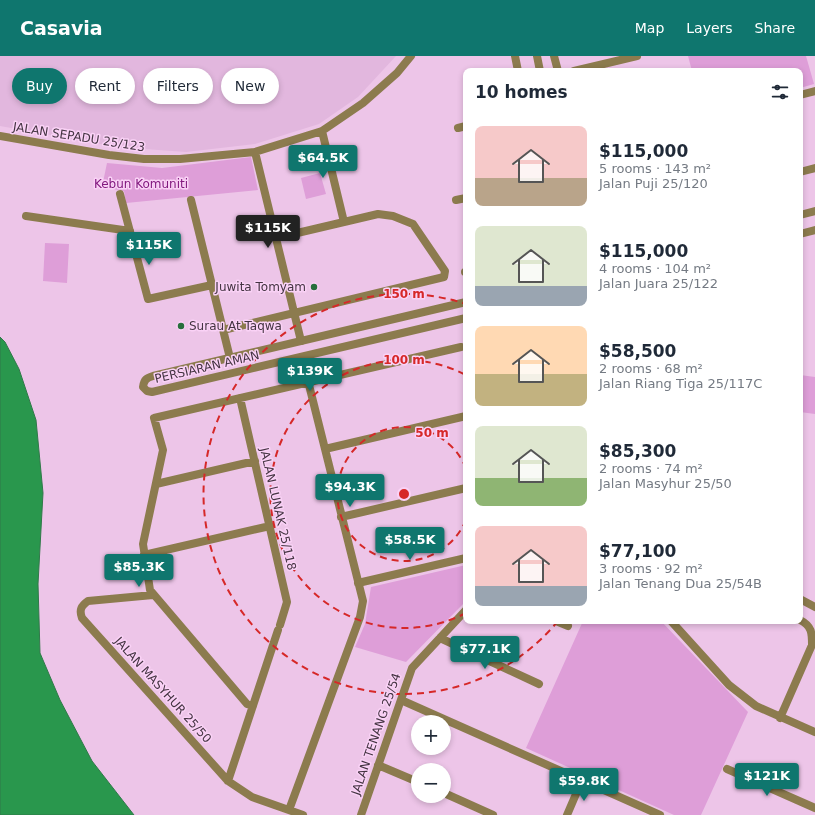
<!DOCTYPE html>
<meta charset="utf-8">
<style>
:root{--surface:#fff;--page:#f6f6f7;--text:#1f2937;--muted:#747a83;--accent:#0f766e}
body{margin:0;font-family:"DejaVu Sans",sans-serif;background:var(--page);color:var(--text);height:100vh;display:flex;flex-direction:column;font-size:15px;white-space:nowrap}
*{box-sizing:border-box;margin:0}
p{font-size:13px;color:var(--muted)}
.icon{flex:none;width:22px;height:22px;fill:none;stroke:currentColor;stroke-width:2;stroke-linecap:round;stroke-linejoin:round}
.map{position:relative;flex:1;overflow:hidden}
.panel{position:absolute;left:463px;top:12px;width:340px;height:556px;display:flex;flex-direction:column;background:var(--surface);border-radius:8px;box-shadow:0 2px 6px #0003}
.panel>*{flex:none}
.guide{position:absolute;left:12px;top:12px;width:380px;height:36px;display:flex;gap:8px}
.controls{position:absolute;left:411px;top:659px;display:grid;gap:8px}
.controls a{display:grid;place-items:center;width:40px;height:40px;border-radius:50%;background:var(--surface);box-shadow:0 2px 6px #0003;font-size:20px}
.price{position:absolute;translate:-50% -34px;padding:0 9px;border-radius:4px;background:var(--accent);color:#fff;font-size:13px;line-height:26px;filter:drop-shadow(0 1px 2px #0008)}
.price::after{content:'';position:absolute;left:50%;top:24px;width:12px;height:9px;margin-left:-6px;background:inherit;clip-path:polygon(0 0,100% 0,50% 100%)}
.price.on{background:#222;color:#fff}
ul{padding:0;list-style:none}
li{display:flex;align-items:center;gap:12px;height:100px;padding:0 12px}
li span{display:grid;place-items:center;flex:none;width:112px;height:80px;border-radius:8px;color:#555}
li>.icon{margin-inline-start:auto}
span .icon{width:48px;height:48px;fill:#fffc;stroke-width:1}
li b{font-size:17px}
h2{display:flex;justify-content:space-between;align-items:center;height:48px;padding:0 12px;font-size:17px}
.pill{padding:0 14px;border-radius:18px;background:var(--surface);box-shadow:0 2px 6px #0003;font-size:14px;line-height:36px}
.pill.on{background:var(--accent);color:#fff}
header{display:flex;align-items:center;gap:24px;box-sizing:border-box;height:56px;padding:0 20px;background:var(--accent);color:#fff}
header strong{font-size:19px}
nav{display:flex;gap:22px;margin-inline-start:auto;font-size:14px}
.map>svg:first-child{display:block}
</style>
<header>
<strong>Casavia</strong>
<nav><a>Map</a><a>Layers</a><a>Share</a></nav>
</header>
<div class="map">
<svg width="815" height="759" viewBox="0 0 815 759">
<rect width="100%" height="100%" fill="#edc5e8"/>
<!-- built -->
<path fill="#e2b7de" d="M 0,0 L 396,0 L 358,41 L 319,68 L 255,88 L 186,96 L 117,91 L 0,70 Z"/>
<!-- green -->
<path fill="#de9ed8" d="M 688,0 L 806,0 L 814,28 L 800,32 L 800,15 L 692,15 Z
M 251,101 L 258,134 L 126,147 L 124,135 L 102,131 L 107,107 L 162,112 Z
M 320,117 L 326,138 L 306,143 L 301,122 Z
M 45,187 L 69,188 L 67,227 L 43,225 Z
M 800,319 L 815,321 L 815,358 L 800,356 Z
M 466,509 L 466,545 L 406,606 L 355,591 L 365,568 L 371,531 Z
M 583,565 L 661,565 L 748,656 L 701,759 L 674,759 L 526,692 Z"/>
<!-- water -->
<path fill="#29974d" stroke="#31794a" d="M 0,281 L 5,286 L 19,313 L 36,364 L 43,437 L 38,528 L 40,597 L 60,644 L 92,705 L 134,759 L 0,759 Z"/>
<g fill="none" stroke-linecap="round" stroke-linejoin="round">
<!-- minor -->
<path stroke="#8c7b4e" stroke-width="8" d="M 515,0 L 518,15
M 554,0 L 558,15
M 574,15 L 637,0
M 800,39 L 815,35
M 458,72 L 466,70
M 322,75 L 344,166
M 0,80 L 109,99 L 144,103 L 180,103 L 255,96 L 322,75 L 363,47 L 397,17 L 411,0
M 255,96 L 301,285
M 800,116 L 815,112
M 120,138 L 148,243 L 212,229
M 191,144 L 230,302
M 456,144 L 466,142
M 26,160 L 130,175
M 465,216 L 466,216
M 223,274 L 444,221 L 445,215 L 413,168 L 393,160 L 378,158 L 276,182
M 240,342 L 287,546 L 280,569
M 325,393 L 466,360
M 156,428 L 255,405
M 341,461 L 466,432
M 144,499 L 270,470
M 358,527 L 466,502
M 153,539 L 88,545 C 81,550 79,554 82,562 L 228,725 L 252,741 L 303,759
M 556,565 L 568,570
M 671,565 L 729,629 L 756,650 L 815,676
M 440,582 L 539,628
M 401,644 L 660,759
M 253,650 L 247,648 L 150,534 L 143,488 L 163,394 L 154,362 L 461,291
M 780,662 L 812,589 C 812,577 812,570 800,564
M 378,709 L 418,726
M 727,713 L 815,752
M 228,725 L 278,574
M 444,737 L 493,759
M 289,754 L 360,561 L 363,545 L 302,301
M 361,759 L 412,612 L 466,554
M 567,759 L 582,724"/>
<!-- tertiary -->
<path stroke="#8c7b4e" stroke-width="8" d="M 537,0 L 540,15
M 800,159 L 815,155
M 800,178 L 815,174
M 466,246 L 153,320 C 147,322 144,323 143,331 L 147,335 L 152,336 L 466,262
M 800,543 L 815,551"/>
</g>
<!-- distance rings -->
<g fill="none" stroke="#d62828" stroke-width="2" stroke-dasharray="7 5">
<path d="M466 464A67 67 0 1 1 466 412"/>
<path d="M466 557A134 134 0 1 1 466 319"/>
<path d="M558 565A200 200 0 1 1 466 248"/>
</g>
<!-- markers -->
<g fill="#276f3c" stroke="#fad2f6" stroke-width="1.5">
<circle cx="314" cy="231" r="4"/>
<circle cx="181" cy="270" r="4"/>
</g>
<g text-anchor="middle" stroke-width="3" stroke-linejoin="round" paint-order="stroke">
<!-- street labels -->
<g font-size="12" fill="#443442" stroke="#fad2f6">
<text transform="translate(79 81) rotate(9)" y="4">JALAN SEPADU 25/123</text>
<text transform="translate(207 311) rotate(-13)" y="4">PERSIARAN AMAN</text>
<text transform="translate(278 453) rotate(77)" y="4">JALAN LUNAK 25/118</text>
<text transform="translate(163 634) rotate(48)" y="4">JALAN MASYHUR 25/50</text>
<text transform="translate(376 678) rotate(-71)" y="4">JALAN TENANG 25/54</text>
</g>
<!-- park labels -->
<g font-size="12" fill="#831a7f" stroke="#fad2f6">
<text x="141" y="132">Kebun Komuniti</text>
</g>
<!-- poi labels -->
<g font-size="12" fill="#443442" stroke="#fad2f6" text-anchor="end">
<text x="306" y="235">Juwita Tomyam</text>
<text x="189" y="274" text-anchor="start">Surau At Taqwa</text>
</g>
</g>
<circle cx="404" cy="438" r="6" fill="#d62828" stroke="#fad2f6" stroke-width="2"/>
<g font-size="12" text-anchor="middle" font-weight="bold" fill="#d62828" stroke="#fad2f6" stroke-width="3" stroke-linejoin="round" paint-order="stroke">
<text x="404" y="242">150 m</text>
<text x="404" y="308">100 m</text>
<text x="432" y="381">50 m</text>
</g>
</svg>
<div class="controls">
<a>+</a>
<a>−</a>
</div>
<b class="price" style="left:323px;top:123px">$64.5K</b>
<b class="price on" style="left:268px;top:193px">$115K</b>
<b class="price" style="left:149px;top:210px">$115K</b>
<b class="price" style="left:310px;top:336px">$139K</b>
<b class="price" style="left:350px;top:452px">$94.3K</b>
<b class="price" style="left:410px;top:505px">$58.5K</b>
<b class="price" style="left:139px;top:532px">$85.3K</b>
<b class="price" style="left:485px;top:614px">$77.1K</b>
<b class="price" style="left:767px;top:741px">$121K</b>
<b class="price" style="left:584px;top:746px">$59.8K</b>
<div class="guide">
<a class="pill on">Buy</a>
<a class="pill">Rent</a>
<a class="pill">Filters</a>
<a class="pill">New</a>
</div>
<section class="panel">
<h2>10 homes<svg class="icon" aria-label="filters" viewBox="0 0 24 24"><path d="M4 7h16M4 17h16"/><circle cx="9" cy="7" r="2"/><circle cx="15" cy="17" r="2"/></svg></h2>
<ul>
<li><span style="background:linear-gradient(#f6c9c9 65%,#b9a48a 0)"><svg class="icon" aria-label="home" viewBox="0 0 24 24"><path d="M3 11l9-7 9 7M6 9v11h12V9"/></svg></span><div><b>$115,000</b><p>5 rooms · 143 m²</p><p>Jalan Puji 25/120</p></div></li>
<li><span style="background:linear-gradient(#dfe7d0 75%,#9aa5b1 0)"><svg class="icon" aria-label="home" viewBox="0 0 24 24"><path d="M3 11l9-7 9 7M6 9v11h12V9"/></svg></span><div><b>$115,000</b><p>4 rooms · 104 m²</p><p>Jalan Juara 25/122</p></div></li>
<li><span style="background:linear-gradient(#ffd9b3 60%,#c2b280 0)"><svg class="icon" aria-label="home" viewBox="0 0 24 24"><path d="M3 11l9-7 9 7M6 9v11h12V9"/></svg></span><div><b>$58,500</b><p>2 rooms · 68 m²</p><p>Jalan Riang Tiga 25/117C</p></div></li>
<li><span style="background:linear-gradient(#dfe7d0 65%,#8fb573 0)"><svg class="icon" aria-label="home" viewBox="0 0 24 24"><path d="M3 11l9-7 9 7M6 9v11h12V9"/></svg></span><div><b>$85,300</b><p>2 rooms · 74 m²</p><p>Jalan Masyhur 25/50</p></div></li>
<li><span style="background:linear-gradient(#f6c9c9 75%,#9aa5b1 0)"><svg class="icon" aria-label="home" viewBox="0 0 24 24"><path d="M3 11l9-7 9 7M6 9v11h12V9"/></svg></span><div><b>$77,100</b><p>3 rooms · 92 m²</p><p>Jalan Tenang Dua 25/54B</p></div></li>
</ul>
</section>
</div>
